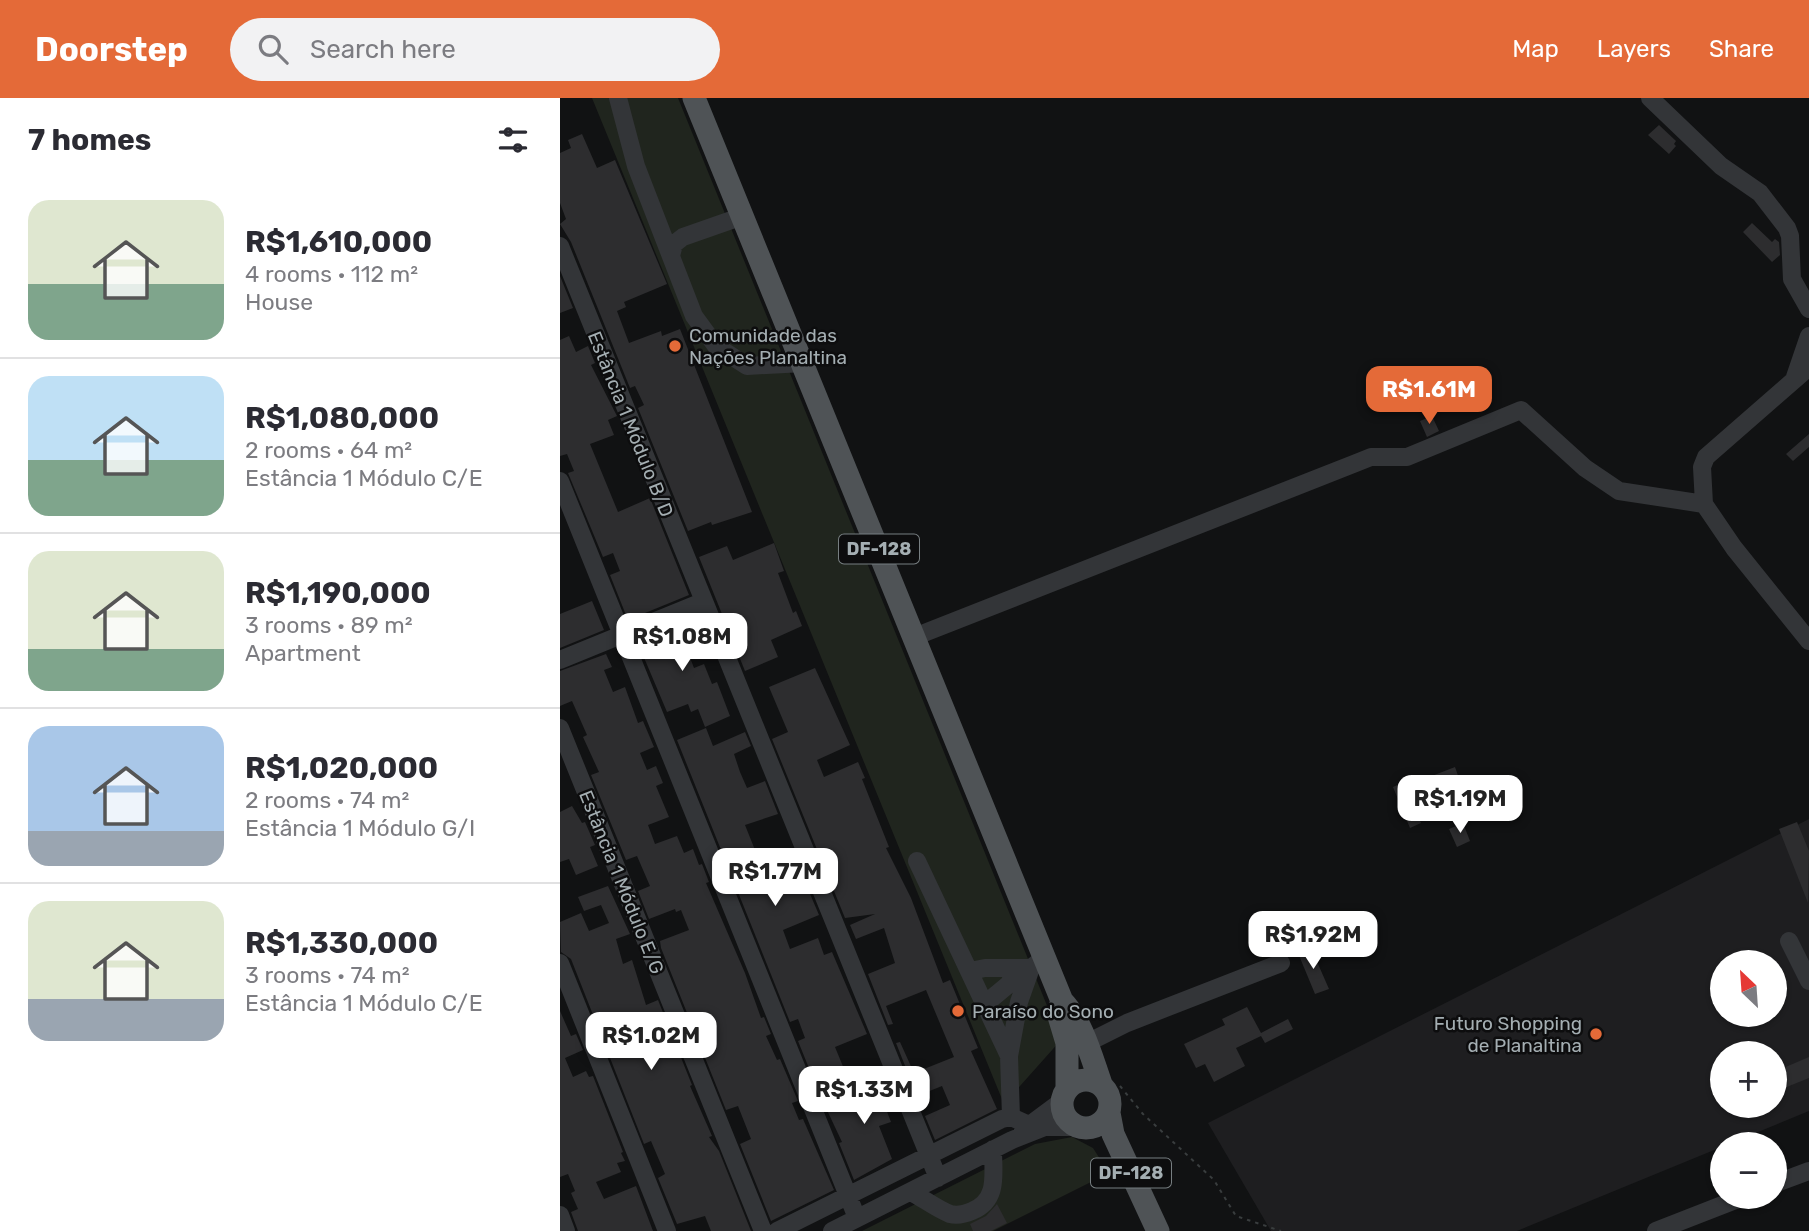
<!DOCTYPE html>
<meta charset="utf-8">
<style>
:root{--surface:#fff;--page:#f2f2f3;--text:#2b2b33;--muted:#7c7c81;--line:#e1e1e2;--accent:#e46a38}
body{margin:0;font-family:Rubik,sans-serif;background:var(--page);color:var(--text);height:100vh;display:flex;flex-direction:column;font-size:26px;white-space:nowrap}
*{box-sizing:border-box;margin:0}
p{font-size:23px;color:var(--muted)}
.icon{flex:none;width:38px;height:38px;fill:none;stroke:currentColor;stroke-width:2;stroke-linecap:round;stroke-linejoin:round}
.map{position:relative;flex:1;overflow:hidden}
.panel{display:flex;flex-direction:column;background:var(--surface);width:560px}
.panel>*{flex:none}
.needle{width:46px;rotate:335deg}
.fabs{position:absolute;left:1150px;top:852px;display:grid;gap:14px}
.fabs a{display:grid;place-items:center;width:77px;height:77px;border-radius:50%;background:var(--surface);box-shadow:0 2px 5px #0004;font-size:35px}
.price{position:absolute;translate:-50% -60px;padding:0 16px;border-radius:14px;background:#fff;color:#222;font-size:23px;line-height:46px;filter:drop-shadow(0 2px 4px #0008)}
.price::after{content:'';position:absolute;left:50%;top:42px;width:21px;height:16px;margin-left:-10px;background:inherit;clip-path:polygon(0 0,100% 0,50% 100%)}
.price.on{background:var(--accent);color:#fff}
ul{padding:0;list-style:none}
li{display:flex;align-items:center;gap:21px;height:175px;padding:0 28px}
li+li{border-top:2px solid var(--line)}
li span{display:grid;place-items:center;flex:none;width:196px;height:140px;border-radius:21px;color:#555}
li>.icon{margin-inline-start:auto}
span .icon{width:84px;height:84px;fill:#fffc;stroke-width:1}
li b{font-size:30px}
h2{display:flex;justify-content:space-between;align-items:center;height:84px;padding:0 28px;font-size:30px}
header{display:flex;align-items:center;gap:42px;box-sizing:border-box;height:98px;padding:0 35px;background:var(--accent);color:#fff}
header strong{font-size:33px}
nav{display:flex;gap:38px;margin-inline-start:auto;font-size:24px}
.search{width:490px;height:63px;background:var(--page);display:flex;align-items:center;gap:18px;box-sizing:border-box;padding:0 24px;border-radius:38px;color:var(--muted);font-size:26px}
main{display:flex;flex:1;min-height:0}
.map>svg:first-child{display:block}
</style>
<header>
<strong>Doorstep</strong>
<div class="search"><svg class="icon" aria-label="search" viewBox="0 0 24 24"><circle cx="10" cy="10" r="6"/><path d="M15 15l6 6"/></svg>Search here</div>
<nav><a>Map</a><a>Layers</a><a>Share</a></nav>
</header>
<main>
<section class="panel">
<h2>7 homes<svg class="icon" aria-label="filters" viewBox="0 0 24 24"><path d="M4 7h16M4 17h16"/><circle cx="9" cy="7" r="2"/><circle cx="15" cy="17" r="2"/></svg></h2>
<ul>
<li><span style="background:linear-gradient(#dfe7d0 60%,#7fa58c 0)"><svg class="icon" aria-label="home" viewBox="0 0 24 24"><path d="M3 11l9-7 9 7M6 9v11h12V9"/></svg></span><div><b>R$1,610,000</b><p>4 rooms · 112 m²</p><p>House</p></div></li>
<li><span style="background:linear-gradient(#bfe0f5 60%,#7fa58c 0)"><svg class="icon" aria-label="home" viewBox="0 0 24 24"><path d="M3 11l9-7 9 7M6 9v11h12V9"/></svg></span><div><b>R$1,080,000</b><p>2 rooms · 64 m²</p><p>Estância 1 Módulo C/E</p></div></li>
<li><span style="background:linear-gradient(#dfe7d0 70%,#7fa58c 0)"><svg class="icon" aria-label="home" viewBox="0 0 24 24"><path d="M3 11l9-7 9 7M6 9v11h12V9"/></svg></span><div><b>R$1,190,000</b><p>3 rooms · 89 m²</p><p>Apartment</p></div></li>
<li><span style="background:linear-gradient(#a9c7e8 75%,#9aa5b1 0)"><svg class="icon" aria-label="home" viewBox="0 0 24 24"><path d="M3 11l9-7 9 7M6 9v11h12V9"/></svg></span><div><b>R$1,020,000</b><p>2 rooms · 74 m²</p><p>Estância 1 Módulo G/I</p></div></li>
<li><span style="background:linear-gradient(#dfe7d0 70%,#9aa5b1 0)"><svg class="icon" aria-label="home" viewBox="0 0 24 24"><path d="M3 11l9-7 9 7M6 9v11h12V9"/></svg></span><div><b>R$1,330,000</b><p>3 rooms · 74 m²</p><p>Estância 1 Módulo C/E</p></div></li>
</ul>
</section>
<div class="map">
<svg width="1249" height="1133" viewBox="0 0 1249 1133">
<rect width="100%" height="100%" fill="#111213"/>
<!-- built -->
<path fill="#1e1e20" fill-rule="evenodd" d="M 1249,721 L 1249,1013 L 957,1133 L 711,1133 L 648,1025 ZM 1162,864 L 1214,864 L 1214,917 L 1162,917 ZM 1162,956 L 1214,956 L 1214,1008 L 1162,1008 Z"/>
<!-- green -->
<path fill="#20251e" d="M 32,0 L 118,0 L 501,942 L 444,1006 Z
M 512,1039 L 533,1050 L 549,1075 L 433,1133 L 302,1133 L 475,1046 Z"/>
<!-- building -->
<path fill="#2d2d2f" d="M 1099,27 L 1116,43 L 1114,46 L 1116,48 L 1109,56 L 1088,37 Z
M 22,36 L 37,70 L 55,62 L 107,186 L 64,204 L 66,209 L 57,213 L 69,245 L 101,233 L 102,238 L 120,231 L 192,414 L 152,427 L 151,424 L 128,433 L 78,310 L 84,307 L 75,288 L 70,290 L 11,144 L 0,126 L 6,121 L 0,105 L 0,55 L 11,50 L 8,42 Z
M 1192,125 L 1212,144 L 1215,141 L 1219,144 L 1220,157 L 1212,164 L 1183,134 Z
M 0,178 L 13,210 L 0,215 Z
M 9,238 L 16,254 L 28,248 L 35,265 L 31,267 L 57,318 L 48,322 L 54,337 L 30,346 L 58,414 L 90,400 L 129,497 L 68,522 L 50,477 L 60,473 L 53,455 L 43,459 L 8,375 L 14,373 L 7,356 L 0,358 L 0,242 Z
M 872,318 L 879,333 L 867,339 L 860,323 Z
M 1249,336 L 1249,349 L 1233,363 L 1226,356 Z
M 214,445 L 224,473 L 218,475 L 233,515 L 236,513 L 242,528 L 211,542 L 218,559 L 185,573 L 139,459 L 167,448 L 173,462 Z
M 32,503 L 44,532 L 0,550 L 0,516 Z
M 138,518 L 144,532 L 122,539 L 134,570 L 144,566 L 152,586 L 157,584 L 170,618 L 145,629 L 138,611 L 131,614 L 128,606 L 107,614 L 77,543 Z
M 46,556 L 52,569 L 44,572 L 53,594 L 65,589 L 78,625 L 83,623 L 94,649 L 80,655 L 87,672 L 96,668 L 103,685 L 96,688 L 109,719 L 88,727 L 95,746 L 117,738 L 124,755 L 133,751 L 139,767 L 142,766 L 149,784 L 146,785 L 185,875 L 201,920 L 204,919 L 211,936 L 206,938 L 217,962 L 220,961 L 238,1003 L 232,1005 L 239,1022 L 243,1021 L 274,1092 L 211,1123 L 180,1046 L 191,1041 L 178,1008 L 166,1012 L 101,850 L 100,843 L 129,832 L 121,812 L 116,814 L 115,811 L 89,821 L 78,793 L 90,788 L 77,758 L 66,762 L 31,677 L 39,674 L 23,639 L 27,637 L 12,603 L 0,608 L 0,573 Z
M 255,570 L 290,647 L 257,662 L 264,679 L 298,664 L 305,680 L 302,681 L 329,749 L 326,750 L 351,800 L 383,885 L 390,882 L 418,950 L 411,953 L 437,1011 L 375,1042 L 365,1018 L 390,1007 L 382,988 L 357,998 L 336,945 L 340,944 L 354,975 L 394,959 L 366,892 L 326,908 L 333,926 L 328,927 L 308,876 L 335,865 L 324,830 L 296,841 L 290,827 L 315,816 L 285,820 L 212,641 L 228,634 L 209,589 Z
M 146,630 L 153,648 L 185,634 L 191,648 L 174,656 L 180,674 L 187,690 L 205,683 L 218,716 L 185,727 L 201,767 L 233,755 L 238,767 L 229,771 L 235,788 L 245,784 L 259,817 L 223,832 L 230,851 L 258,840 L 264,857 L 272,854 L 307,936 L 275,949 L 289,983 L 259,995 L 238,943 L 245,940 L 238,921 L 230,924 L 117,642 Z
M 895,669 L 902,689 L 853,708 L 861,725 L 850,730 L 833,689 L 844,684 L 846,688 Z
M 12,708 L 22,725 L 25,724 L 35,747 L 30,749 L 38,768 L 16,777 L 9,761 L 0,764 L 0,714 Z
M 1237,724 L 1249,753 L 1248,805 L 1219,731 Z
M 903,725 L 910,743 L 897,749 L 889,731 Z
M 48,788 L 70,836 L 56,841 L 63,866 L 72,862 L 86,907 L 98,902 L 132,987 L 130,988 L 152,1038 L 149,1039 L 159,1053 L 191,1133 L 151,1133 L 145,1118 L 117,1126 L 98,1080 L 105,1076 L 91,1043 L 84,1046 L 11,861 L 1,854 L 0,824 L 21,815 L 29,833 L 49,825 L 41,807 L 24,813 L 18,799 Z
M 751,850 L 769,891 L 755,896 L 738,855 Z
M 687,909 L 701,935 L 728,921 L 733,931 L 705,945 L 701,938 L 676,950 L 685,968 L 654,984 L 645,966 L 636,970 L 624,946 L 665,927 L 662,921 Z
M 0,913 L 11,938 L 16,936 L 23,952 L 5,960 L 13,979 L 26,973 L 29,979 L 33,978 L 63,1054 L 61,1055 L 65,1063 L 57,1065 L 61,1074 L 36,1084 L 44,1101 L 76,1088 L 93,1133 L 18,1133 L 11,1114 L 18,1111 L 11,1095 L 15,1093 L 8,1076 L 0,1079 Z
M 1249,959 L 1249,980 L 1214,994 L 1214,974 Z
M 313,970 L 321,990 L 328,987 L 336,1007 L 326,1011 L 331,1024 L 319,1028 L 332,1061 L 294,1082 L 279,1045 L 282,1044 L 266,1010 L 307,991 L 301,975 Z
M 437,1106 L 447,1125 L 431,1133 L 413,1133 L 410,1126 L 426,1118 Z"/>
<g fill="none" stroke-linecap="round" stroke-linejoin="round">
<!-- path -->
<path stroke="#393d3e" stroke-width="2" stroke-dasharray="3.5 5" stroke-linecap="butt" d="M 560,988 L 583,1016 L 654,1082 L 676,1118 L 721,1133"/>
<!-- minor -->
<path stroke="#333538" stroke-width="18" d="M 58,0 L 76,68 L 134,218 L 156,248 L 187,268 L 244,265
M 1090,0 L 1161,68 L 1200,95 L 1227,130 L 1230,138 L 1232,181 L 1249,211
M 0,148 L 378,1080
M 111,158 L 114,146 L 123,139 L 183,118
M 1249,269 L 1146,359 L 1142,369 L 1144,406 L 1174,450 L 1249,543
M 1235,279 L 1249,238
M 0,383 L 297,1120
M 354,539 L 796,365 L 811,359 L 847,359 L 961,312 L 1025,370 L 1059,393 L 1144,406
M 0,562 L 142,504
M 0,630 L 203,1133
M 357,763 L 449,958
M 1229,843 L 1249,883
M 0,865 L 107,1133
M 410,873 L 425,870 L 471,870
M 425,906 L 449,886 L 456,870
M 527,945 L 567,925 L 721,865
M 451,1019 L 449,958 L 459,904 L 471,870 L 484,860
M 463,1032 L 502,1003
M 1214,1086 L 1249,1073
M 351,1094 C 364,1101 377,1111 390,1116 C 398,1118 405,1116 412,1113 C 439,1102 433,1076 433,1051
M 0,1117 L 6,1133
M 217,1133 L 442,1021 L 451,1019 L 469,1027
M 272,1133 L 452,1042 L 485,1029 L 517,1029
M 1096,1133 L 1183,1099"/>
<!-- major -->
<path stroke="#4f5356" stroke-width="23" d="M 134,0 L 502,903 C 523,925 531,958 541,986
M 501,906 L 498,915 L 507,945 L 507,991
M502 1006a24 24 0 1 1 48 0a24 24 0 1 1-48 0Z
M 549,1015 L 553,1036 L 598,1133"/>
</g>
<!-- markers -->
<g fill="#e46a38" stroke="#0d0d0e" stroke-width="2.5">
<circle cx="115" cy="248" r="7"/>
<circle cx="398" cy="913" r="7"/>
<circle cx="1036" cy="936" r="7"/>
</g>
<g text-anchor="middle" stroke-width="5" stroke-linejoin="round" paint-order="stroke">
<!-- shield labels -->
<g fill="#0d0d0e" stroke="#777e81" stroke-width="2">
<rect x="279" y="436.5" width="80" height="29" rx="5"/>
<rect x="531" y="1060.5" width="80" height="29" rx="5"/>
</g>
<g font-size="18" font-weight="bold" fill="#a4aeb2">
<text x="319" y="457">DF-128</text>
<text x="571" y="1081">DF-128</text>
</g>
<!-- poi labels -->
<g font-size="19" fill="#a4aeb2" stroke="#0d0d0e" text-anchor="start">
<text x="129" y="244">Comunidade das<tspan x="129" dy="22">Nações Planaltina</tspan></text>
<text x="412" y="920">Paraíso do Sono</text>
<text x="1022" y="932" text-anchor="end">Futuro Shopping<tspan x="1022" dy="22">de Planaltina</tspan></text>
</g>
<!-- street labels -->
<g font-size="19" fill="#a4aeb2" stroke="#0d0d0e">
<text transform="translate(71 326) rotate(68)" y="7">Estância 1 Módulo B/D</text>
<text transform="translate(62 784) rotate(68)" y="7">Estância 1 Módulo E/G</text>
</g>
</g>
</svg>
<div class="fabs">
<a><svg class="needle" viewBox="-14 -14 28 28"><path d="M0-13l5 13h-10z" fill="#e53935"/><path d="M0 13l5-13h-10z" fill="#7c7c81"/></svg></a>
<a>+</a>
<a>−</a>
</div>
<b class="price on" style="left:869px;top:328px">R$1.61M</b>
<b class="price" style="left:122px;top:575px">R$1.08M</b>
<b class="price" style="left:900px;top:737px">R$1.19M</b>
<b class="price" style="left:215px;top:810px">R$1.77M</b>
<b class="price" style="left:753px;top:873px">R$1.92M</b>
<b class="price" style="left:91px;top:974px">R$1.02M</b>
<b class="price" style="left:304px;top:1028px">R$1.33M</b>
</div>
</main>
